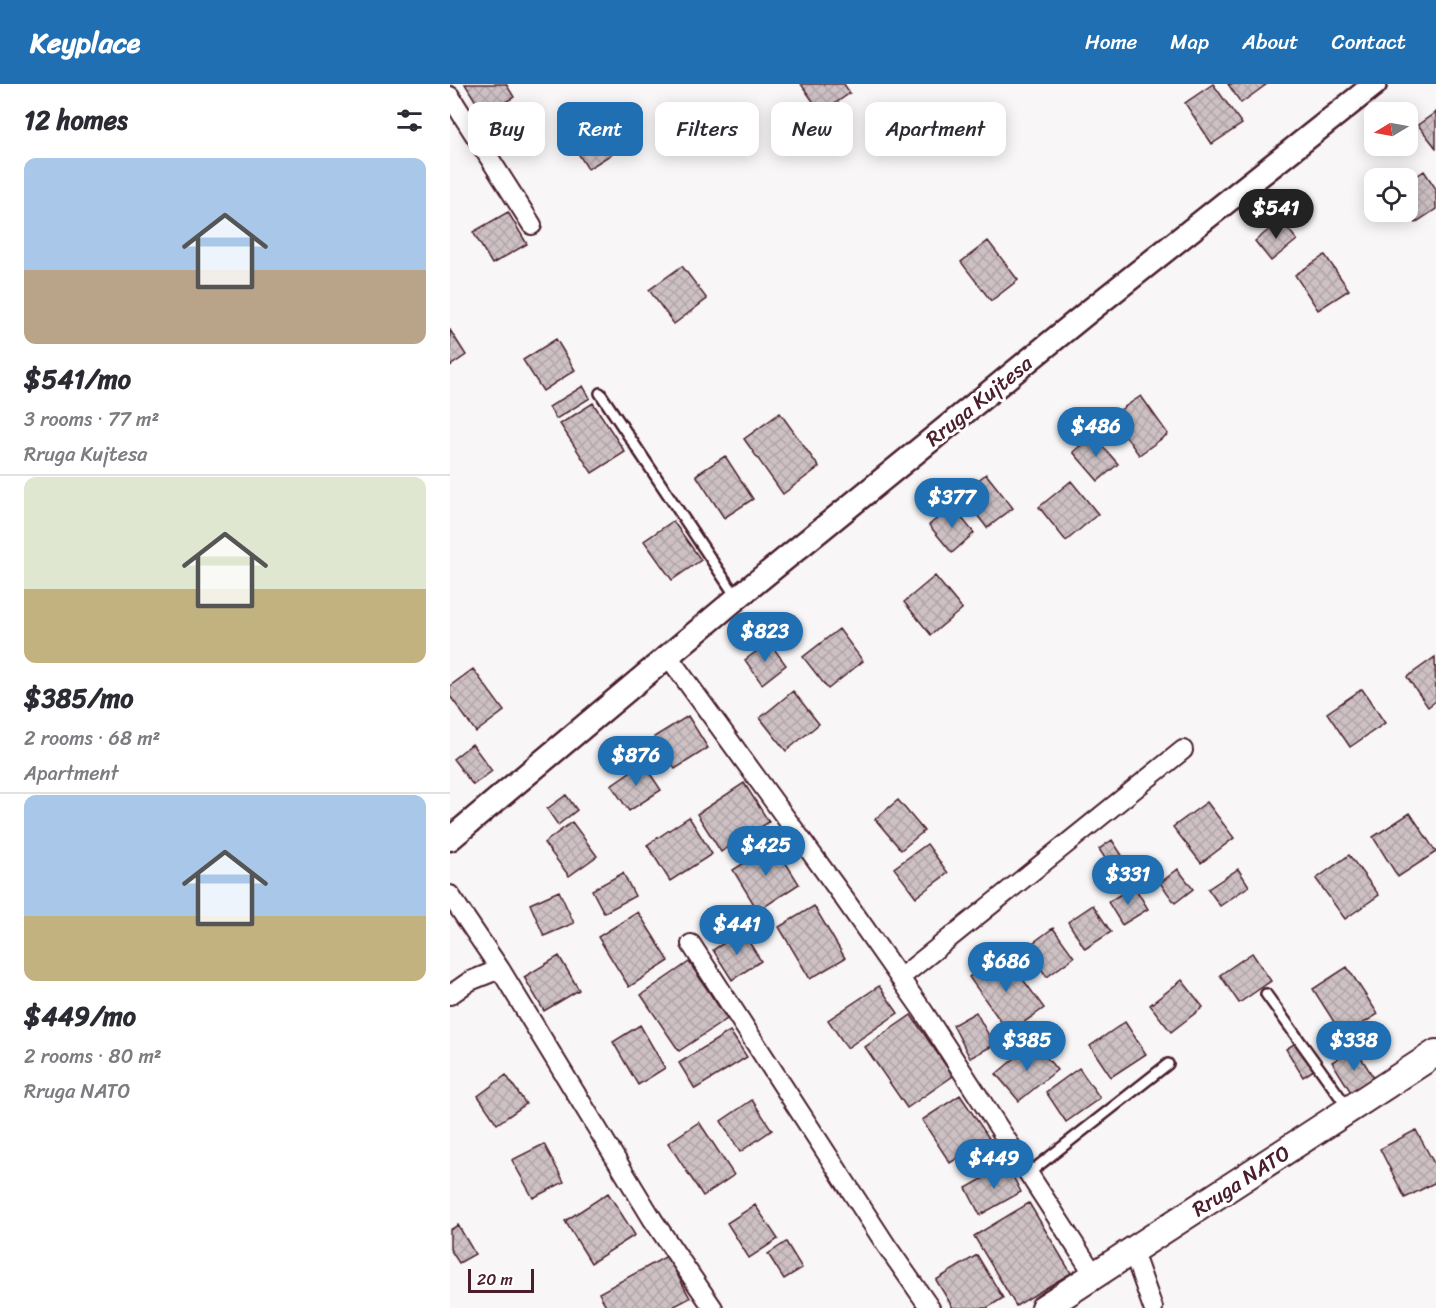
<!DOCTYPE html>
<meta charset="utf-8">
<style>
:root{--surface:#fff;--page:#f7f7f7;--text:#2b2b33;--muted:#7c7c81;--line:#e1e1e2;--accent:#1f6fb2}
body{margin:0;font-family:Sriracha,sans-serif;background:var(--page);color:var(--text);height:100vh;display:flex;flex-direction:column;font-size:22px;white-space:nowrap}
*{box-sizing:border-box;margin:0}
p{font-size:20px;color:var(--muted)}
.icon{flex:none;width:33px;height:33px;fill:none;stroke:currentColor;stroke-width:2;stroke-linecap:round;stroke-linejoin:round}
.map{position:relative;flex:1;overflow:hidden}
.details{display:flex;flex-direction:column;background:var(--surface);width:450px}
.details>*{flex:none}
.guide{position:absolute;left:18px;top:18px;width:570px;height:54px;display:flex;gap:12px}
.needle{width:39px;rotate:260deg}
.buttons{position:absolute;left:914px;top:18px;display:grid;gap:12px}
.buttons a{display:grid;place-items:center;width:54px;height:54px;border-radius:12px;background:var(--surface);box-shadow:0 3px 15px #0003;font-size:30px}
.scale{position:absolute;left:18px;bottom:15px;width:66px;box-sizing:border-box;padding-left:6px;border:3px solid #4a1f2b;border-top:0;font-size:16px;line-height:21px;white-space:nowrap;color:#4a1f2b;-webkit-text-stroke:4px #fff;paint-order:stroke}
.price{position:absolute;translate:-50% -51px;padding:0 14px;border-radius:21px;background:var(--accent);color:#fff;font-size:20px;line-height:39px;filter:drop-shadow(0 2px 3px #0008)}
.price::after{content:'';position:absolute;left:50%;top:36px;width:18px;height:14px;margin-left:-9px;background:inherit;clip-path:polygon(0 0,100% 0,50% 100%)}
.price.current{background:#222;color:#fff}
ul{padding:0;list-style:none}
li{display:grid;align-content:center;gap:12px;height:318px;padding:0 24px}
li+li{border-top:2px solid var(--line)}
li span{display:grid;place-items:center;height:186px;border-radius:12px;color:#555}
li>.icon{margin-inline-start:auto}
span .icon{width:108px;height:108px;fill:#fffc;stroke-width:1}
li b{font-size:26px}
h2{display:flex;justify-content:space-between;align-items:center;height:72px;padding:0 24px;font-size:26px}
.pill{padding:0 21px;border-radius:12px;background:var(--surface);box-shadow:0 3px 15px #0003;font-size:21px;line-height:54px}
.pill.current{background:var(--accent);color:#fff}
header{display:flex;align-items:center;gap:36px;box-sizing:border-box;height:84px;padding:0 30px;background:var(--accent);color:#fff}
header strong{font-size:28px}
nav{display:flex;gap:33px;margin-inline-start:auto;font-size:21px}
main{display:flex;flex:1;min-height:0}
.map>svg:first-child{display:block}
</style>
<header>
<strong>Keyplace</strong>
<nav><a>Home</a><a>Map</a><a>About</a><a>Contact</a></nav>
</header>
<main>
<section class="details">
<h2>12 homes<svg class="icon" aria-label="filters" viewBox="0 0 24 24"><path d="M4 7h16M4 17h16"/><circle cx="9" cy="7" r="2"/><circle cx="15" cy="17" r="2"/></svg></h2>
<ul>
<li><span style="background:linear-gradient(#a9c7e8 60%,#b9a48a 0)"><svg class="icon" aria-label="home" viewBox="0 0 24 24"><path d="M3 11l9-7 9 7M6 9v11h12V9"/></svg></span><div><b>$541/mo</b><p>3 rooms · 77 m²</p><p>Rruga Kujtesa</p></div></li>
<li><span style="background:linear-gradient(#dfe7d0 60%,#c2b280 0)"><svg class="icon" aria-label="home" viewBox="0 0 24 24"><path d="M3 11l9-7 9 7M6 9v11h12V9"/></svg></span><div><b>$385/mo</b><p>2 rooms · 68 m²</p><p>Apartment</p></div></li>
<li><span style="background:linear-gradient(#a9c7e8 65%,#c2b280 0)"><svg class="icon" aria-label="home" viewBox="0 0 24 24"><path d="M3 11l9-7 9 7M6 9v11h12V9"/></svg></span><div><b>$449/mo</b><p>2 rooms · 80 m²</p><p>Rruga NATO</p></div></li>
</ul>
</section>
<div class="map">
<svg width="986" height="1224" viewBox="0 0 986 1224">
<defs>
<pattern id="building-cross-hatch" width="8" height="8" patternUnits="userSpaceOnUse" patternTransform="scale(1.5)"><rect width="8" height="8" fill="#cdc1c4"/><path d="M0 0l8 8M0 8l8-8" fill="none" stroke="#b2a5a9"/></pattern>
</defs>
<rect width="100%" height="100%" fill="#f8f6f7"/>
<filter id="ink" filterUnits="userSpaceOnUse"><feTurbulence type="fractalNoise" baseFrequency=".0167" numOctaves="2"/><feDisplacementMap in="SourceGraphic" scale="12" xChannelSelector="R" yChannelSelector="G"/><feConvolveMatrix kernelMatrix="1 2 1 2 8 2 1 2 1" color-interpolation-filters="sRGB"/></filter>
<g filter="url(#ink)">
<!-- building -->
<path fill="url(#building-cross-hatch)" stroke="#4a1f2b" stroke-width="1.5" d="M 15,0 L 56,0 L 64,13 L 34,31 Z
M 351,0 L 394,0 L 400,9 L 371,29 Z
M 763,0 L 792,40 L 762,60 L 735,19 Z
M 778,0 L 817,0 L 791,19 Z
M 986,28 L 986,64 L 968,41 Z
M 156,31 L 176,61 L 138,85 L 119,55 Z
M 974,87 L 986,105 L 986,125 L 965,139 L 957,127 L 957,99 Z
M 58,128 L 77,160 L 42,180 L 23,148 Z
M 831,136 L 847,156 L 821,177 L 805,157 Z
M 538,157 L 568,196 L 541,217 L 511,178 Z
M 875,171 L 899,206 L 868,226 L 845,191 Z
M 232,182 L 257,215 L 224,240 L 199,206 Z
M 0,246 L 16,271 L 0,282 Z
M 106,255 L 125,286 L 93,307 L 73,276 Z
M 133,302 L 140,314 L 106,335 L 99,323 Z
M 691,312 L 718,350 L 689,371 L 661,332 Z
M 143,319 L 175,368 L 142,389 L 110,340 Z
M 330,329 L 369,383 L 333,410 L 294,355 Z
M 643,351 L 668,380 L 648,397 L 623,368 Z
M 275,372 L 303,415 L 274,434 L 246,391 Z
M 536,390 L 563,424 L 537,444 L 511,410 Z
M 621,397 L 648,430 L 616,457 L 589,423 Z
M 502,422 L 524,449 L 502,469 L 479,441 Z
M 223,437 L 251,476 L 222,496 L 194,457 Z
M 485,492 L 512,525 L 481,551 L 454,518 Z
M 389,545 L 413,577 L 378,605 L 353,573 Z
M 319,558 L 336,581 L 312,600 L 295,576 Z
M 985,573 L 986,617 L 978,623 L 957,593 Z
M 23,585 L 54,627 L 26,648 L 0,612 L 0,602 Z
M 912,605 L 935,639 L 900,663 L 877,629 Z
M 343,607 L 369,640 L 336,667 L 310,634 Z
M 238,632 L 258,664 L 225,685 L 204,653 Z
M 22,660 L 42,687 L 23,701 L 3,675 Z
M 193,679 L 211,706 L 179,727 L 161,701 Z
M 294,699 L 319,738 L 271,768 L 247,730 Z
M 116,711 L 127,726 L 108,741 L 97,725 Z
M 448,716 L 474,747 L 451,766 L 425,735 Z
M 757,718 L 784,754 L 751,779 L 723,743 Z
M 960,729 L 986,768 L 948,793 L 923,753 Z
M 239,733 L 262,770 L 220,797 L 197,761 Z
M 122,738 L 147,772 L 119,792 L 94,759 Z
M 662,756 L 686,793 L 673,802 L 649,765 Z
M 324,760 L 349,800 L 308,827 L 283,786 Z
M 477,760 L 498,789 L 466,813 L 444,784 Z
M 899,771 L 929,811 L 895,835 L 866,795 Z
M 728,785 L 743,805 L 725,819 L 710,799 Z
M 788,785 L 799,802 L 770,822 L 758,805 Z
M 173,789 L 185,812 L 154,829 L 142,806 Z
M 684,802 L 698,825 L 672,841 L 658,818 Z
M 109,807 L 124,839 L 94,852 L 80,820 Z
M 643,821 L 661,848 L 635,865 L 618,838 Z
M 364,822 L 395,874 L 360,895 L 329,843 Z
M 188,828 L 219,877 L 179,903 L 148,853 Z
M 603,844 L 624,873 L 597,893 L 576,864 Z
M 292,847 L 311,877 L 282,896 L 263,866 Z
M 553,868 L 594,924 L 559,949 L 519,893 Z
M 802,869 L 821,897 L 789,919 L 770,891 Z
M 109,872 L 129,906 L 94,927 L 74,893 Z
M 239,878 L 277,935 L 229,967 L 191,911 Z
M 897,883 L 928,930 L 893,952 L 863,905 Z
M 732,896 L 753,923 L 721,948 L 700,921 Z
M 429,902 L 448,929 L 397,964 L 378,936 Z
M 526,928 L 544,961 L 520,974 L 503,941 Z
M 461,931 L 503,992 L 457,1024 L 415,963 Z
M 675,938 L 696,970 L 661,993 L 640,962 Z
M 190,941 L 215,984 L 188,1001 L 163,958 Z
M 280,947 L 297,973 L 245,1005 L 229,979 Z
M 584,958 L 607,986 L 569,1017 L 546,990 Z
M 847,958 L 864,986 L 853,993 L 836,965 Z
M 905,964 L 927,999 L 904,1013 L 882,978 Z
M 629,984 L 650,1014 L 616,1038 L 596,1008 Z
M 56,991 L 76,1020 L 47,1040 L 28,1012 Z
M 510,1011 L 539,1054 L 500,1079 L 472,1036 Z
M 302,1016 L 322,1046 L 290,1068 L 271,1037 Z
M 249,1038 L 284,1091 L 253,1112 L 218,1059 Z
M 966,1046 L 986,1083 L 986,1098 L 955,1114 L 930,1065 Z
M 94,1060 L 114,1098 L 83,1114 L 62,1076 Z
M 557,1081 L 571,1108 L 530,1131 L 516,1104 Z
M 158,1109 L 185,1151 L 141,1179 L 115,1137 Z
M 579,1119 L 621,1189 L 566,1222 L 524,1152 Z
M 305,1121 L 328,1155 L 299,1174 L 277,1139 Z
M 8,1141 L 25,1170 L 9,1179 L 0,1165 L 0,1146 Z
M 336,1158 L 352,1184 L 334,1195 L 318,1170 Z
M 527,1171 L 553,1214 L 537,1224 L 503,1224 L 486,1196 Z
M 217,1172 L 240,1214 L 221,1224 L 157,1224 L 149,1209 Z"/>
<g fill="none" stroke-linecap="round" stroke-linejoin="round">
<defs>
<path id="service" d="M 150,309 L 287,514
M 816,910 L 898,1024
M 579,1089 L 718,980"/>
<path id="minor" d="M 0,12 L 82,141
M 218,572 L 386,803 L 473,927 L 645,1192
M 0,811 L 50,885
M 241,860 L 436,1161 L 480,1224
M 450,894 L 733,666
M 0,911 L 20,897 L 50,885 L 203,1136 L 263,1224
M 683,1168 L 703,1224"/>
<path id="tertiary" d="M 0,755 L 287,514 L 638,228 L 925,0"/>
<path id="secondary" d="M 594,1224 L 986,969"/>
</defs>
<!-- service casing -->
<use href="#service" stroke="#4a1f2b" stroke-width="14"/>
<!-- minor casing -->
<use href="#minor" stroke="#4a1f2b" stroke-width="22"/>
<!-- tertiary casing -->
<use href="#tertiary" stroke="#4a1f2b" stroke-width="27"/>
<!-- secondary casing -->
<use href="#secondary" stroke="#4a1f2b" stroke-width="30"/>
<!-- service -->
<use href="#service" stroke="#fff" stroke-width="9"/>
<!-- minor -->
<use href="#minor" stroke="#fff" stroke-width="18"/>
<!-- tertiary -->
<use href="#tertiary" stroke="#fff" stroke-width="22"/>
<!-- secondary -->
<use href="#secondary" stroke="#fff" stroke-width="26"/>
</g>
</g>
<g text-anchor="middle" stroke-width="6" stroke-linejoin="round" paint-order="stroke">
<!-- street labels -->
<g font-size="21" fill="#4a1f2b" stroke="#fff">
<text transform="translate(529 317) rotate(-39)" y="7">Rruga Kujtesa</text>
<text transform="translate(791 1097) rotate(-33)" y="7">Rruga NATO</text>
</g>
</g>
</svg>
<div class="buttons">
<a><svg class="needle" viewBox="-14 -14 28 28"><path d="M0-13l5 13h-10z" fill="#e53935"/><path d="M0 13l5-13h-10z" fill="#7c7c81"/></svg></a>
<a><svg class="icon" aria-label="locate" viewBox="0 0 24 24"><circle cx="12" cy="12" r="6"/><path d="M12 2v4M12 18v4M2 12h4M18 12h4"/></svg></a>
</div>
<div class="scale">20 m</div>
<b class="price current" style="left:826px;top:156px">$541</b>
<b class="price" style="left:646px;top:374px">$486</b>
<b class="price" style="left:502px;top:445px">$377</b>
<b class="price" style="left:315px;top:579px">$823</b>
<b class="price" style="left:186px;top:703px">$876</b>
<b class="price" style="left:316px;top:793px">$425</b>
<b class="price" style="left:678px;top:822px">$331</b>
<b class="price" style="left:287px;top:872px">$441</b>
<b class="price" style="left:556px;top:909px">$686</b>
<b class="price" style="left:577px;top:988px">$385</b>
<b class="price" style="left:904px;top:988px">$338</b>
<b class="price" style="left:544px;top:1106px">$449</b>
<div class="guide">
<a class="pill">Buy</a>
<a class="pill current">Rent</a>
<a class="pill">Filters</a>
<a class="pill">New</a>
<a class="pill">Apartment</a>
</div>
</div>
</main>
